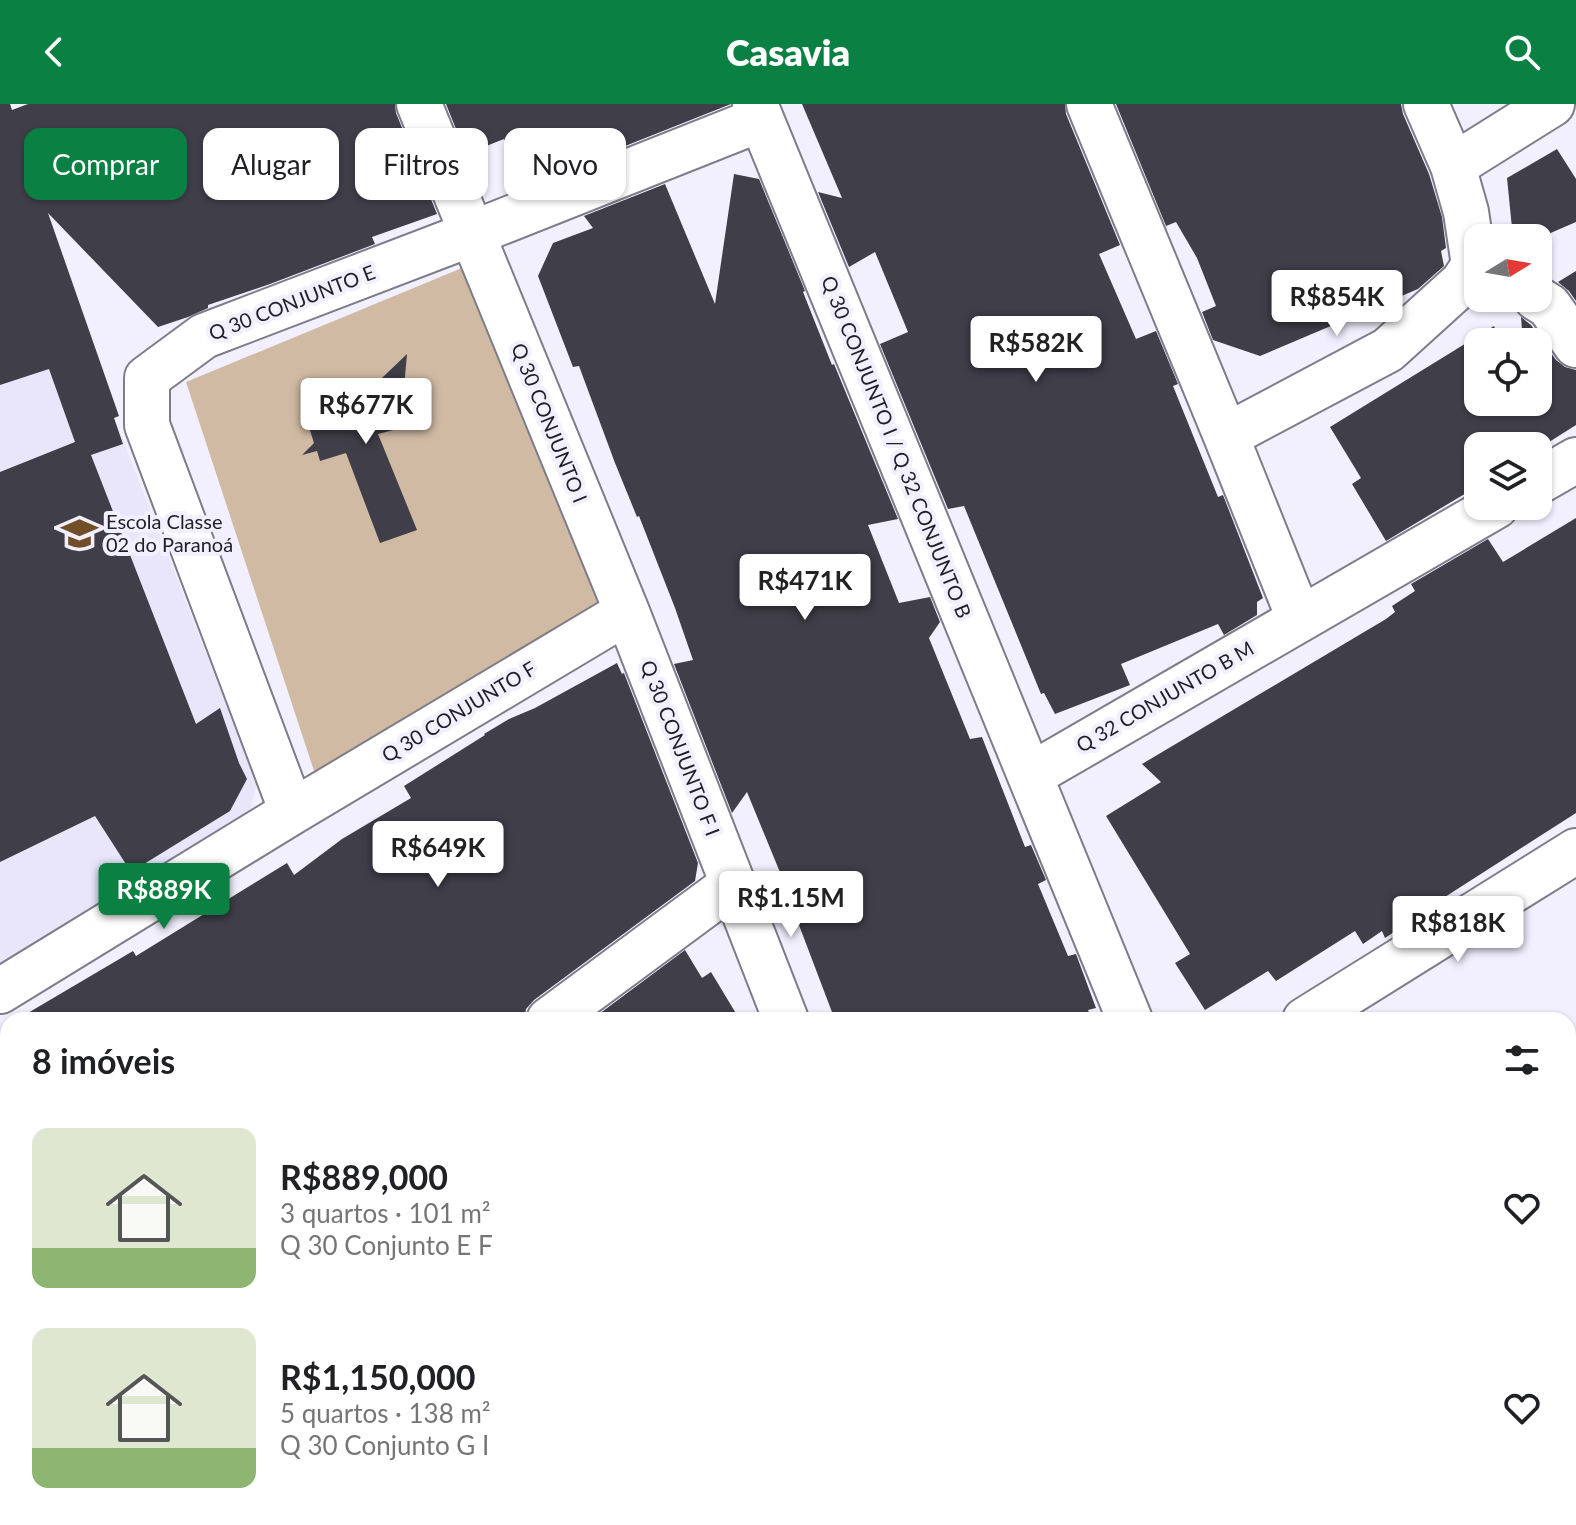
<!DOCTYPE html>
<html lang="pt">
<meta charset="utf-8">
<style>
:root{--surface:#fff;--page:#f6f6f6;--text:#202124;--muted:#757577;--accent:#0b8043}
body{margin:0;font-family:Lato,sans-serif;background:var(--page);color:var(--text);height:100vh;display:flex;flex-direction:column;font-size:30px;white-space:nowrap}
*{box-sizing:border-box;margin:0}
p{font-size:26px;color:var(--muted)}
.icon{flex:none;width:44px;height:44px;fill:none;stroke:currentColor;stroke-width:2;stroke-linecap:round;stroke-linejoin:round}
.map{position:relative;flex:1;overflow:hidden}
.details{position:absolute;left:0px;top:908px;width:1576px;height:514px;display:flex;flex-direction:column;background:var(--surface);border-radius:24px 24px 0 0;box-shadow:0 2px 6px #0004}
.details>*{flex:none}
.hud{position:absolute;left:24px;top:24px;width:800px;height:72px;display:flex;gap:16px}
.needle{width:52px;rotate:79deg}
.fabs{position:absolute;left:1464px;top:120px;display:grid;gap:16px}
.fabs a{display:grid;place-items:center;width:88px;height:88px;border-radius:16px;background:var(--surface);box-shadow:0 2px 6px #0004;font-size:40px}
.price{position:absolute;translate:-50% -68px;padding:0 18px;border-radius:8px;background:#fff;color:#222;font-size:26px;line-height:52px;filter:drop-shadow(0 2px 4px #0008)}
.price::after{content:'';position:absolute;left:50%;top:48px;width:24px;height:18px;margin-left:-12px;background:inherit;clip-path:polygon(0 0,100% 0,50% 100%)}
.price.selected{background:var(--accent);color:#fff}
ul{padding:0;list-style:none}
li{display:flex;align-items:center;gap:24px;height:200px;padding:0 32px}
li span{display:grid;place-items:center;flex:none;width:224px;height:160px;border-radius:16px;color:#555}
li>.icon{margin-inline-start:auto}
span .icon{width:96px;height:96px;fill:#fffc;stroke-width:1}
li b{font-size:34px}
h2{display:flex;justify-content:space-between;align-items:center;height:96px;padding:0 32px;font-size:34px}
.pill{padding:0 28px;border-radius:16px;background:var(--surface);box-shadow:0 2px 6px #0004;font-size:28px;line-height:72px}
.pill.selected{background:var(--accent);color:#fff}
header{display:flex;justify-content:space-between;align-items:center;height:104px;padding:0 32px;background:var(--accent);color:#fff;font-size:36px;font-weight:800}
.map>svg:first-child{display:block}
</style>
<header><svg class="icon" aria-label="back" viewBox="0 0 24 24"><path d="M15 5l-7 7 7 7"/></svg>Casavia<svg class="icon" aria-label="search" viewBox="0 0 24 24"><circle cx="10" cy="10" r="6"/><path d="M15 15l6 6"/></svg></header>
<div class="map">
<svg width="1576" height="1421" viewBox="0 0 1576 1421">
<rect width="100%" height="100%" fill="#f2f0fe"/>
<!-- built -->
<path fill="#e9e6fc" d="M 54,159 L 257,680 L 243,733 L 0,875 L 0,180 Z"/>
<!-- green -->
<path fill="#d0baa4" d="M 474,159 L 622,518 L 318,679 L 186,278 Z"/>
<!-- building -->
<path fill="#3f3e49" d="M 0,0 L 10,0 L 12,6 L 28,0 L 395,0 L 396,9 L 437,110 L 372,133 L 375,140 L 270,180 L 208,201 L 208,204 L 188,213 L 158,223 L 48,109 L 119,312 L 114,314 L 123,340 L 91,351 L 196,620 L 220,604 L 239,659 L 247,675 L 230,707 L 131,768 L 95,712 L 0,758 L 0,368 L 75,338 L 49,265 L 0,281 Z
M 446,0 L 731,0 L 552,71 L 539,54 L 517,63 L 504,35 L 466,50 Z
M 802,0 L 1065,0 L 1066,10 L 1120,141 L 1099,150 L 1136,235 L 1156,227 L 1178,280 L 1173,282 L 1218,393 L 1223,391 L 1263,494 L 1257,498 L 1257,511 L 1224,531 L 1218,520 L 1121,560 L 1130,581 L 1055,610 L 1044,589 L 1041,590 L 964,402 L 948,405 L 880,240 L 908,228 L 875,148 L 849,163 L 818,88 L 842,94 Z
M 1116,0 L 1401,0 L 1403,10 L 1429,70 L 1442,113 L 1446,144 L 1441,147 L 1444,162 L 1418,185 L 1260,252 L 1213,236 L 1202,208 L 1216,202 L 1197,154 L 1176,118 L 1166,122 Z
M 1557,45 L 1576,75 L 1576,118 L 1539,134 L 1513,134 L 1507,74 Z
M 734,70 L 759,75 L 805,187 L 803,188 L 832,261 L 834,260 L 898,415 L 868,421 L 899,499 L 930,493 L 940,518 L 929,534 L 970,635 L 982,633 L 1025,743 L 1031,741 L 1046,776 L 1038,780 L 1068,852 L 1076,850 L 1096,904 L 1088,906 L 1092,916 L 835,916 L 791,800 L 793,800 L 747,688 L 732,709 L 674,560 L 693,556 L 675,504 L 639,412 L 637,413 L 615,359 L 579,262 L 573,263 L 538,172 L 553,139 L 593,124 L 584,112 L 665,80 L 715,200 Z
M 1576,167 L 1576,197 L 1569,187 L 1558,178 Z
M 1521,213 L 1531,221 L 1556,256 L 1565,263 L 1576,266 L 1576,321 L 1538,345 L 1538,342 L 1478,342 L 1478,382 L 1386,437 L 1352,380 L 1361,374 L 1330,323 L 1494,222 L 1500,238 L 1478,238 L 1478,298 L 1524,298 L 1530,311 L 1529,298 L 1538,298 L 1538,238 L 1523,238 Z
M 407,250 L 401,317 L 409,322 L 378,330 L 417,426 L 380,439 L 346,349 L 320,357 L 317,347 L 302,351 L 314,339 L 302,301 L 346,286 L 361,294 Z
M 1576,414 L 1576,709 L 1434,800 L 1435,801 L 1385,834 L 1382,827 L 1363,840 L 1355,827 L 1276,877 L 1268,867 L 1205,906 L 1175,859 L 1190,850 L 1106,712 L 1161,678 L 1142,660 L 1386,515 L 1395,508 L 1392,502 L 1415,487 L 1411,480 L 1488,435 L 1503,458 Z
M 617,559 L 622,570 L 624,569 L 698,759 L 695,777 L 534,896 L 526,905 L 524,916 L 16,916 L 133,847 L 136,852 L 287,759 L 294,771 L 342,735 L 411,694 L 404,682 L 485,631 L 484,630 L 509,615 L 535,604 Z
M 685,846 L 702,874 L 711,868 L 740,916 L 591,916 Z"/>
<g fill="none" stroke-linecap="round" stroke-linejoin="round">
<defs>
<path id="minor" d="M 419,0 L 627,508 L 786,916
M 755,0 L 1130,916
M 1089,0 L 1226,332 L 1299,514
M 1453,62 L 1552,0
M 1536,194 L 1549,202 L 1576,241
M 1226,332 L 1388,246 L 1463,178 L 1474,161 L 1466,108 L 1453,62 L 1426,0
M 1538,378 L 1576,356
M 1031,671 L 1496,402
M 292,708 L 147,321 L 147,274 L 204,232 L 471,130 L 761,15
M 0,887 L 292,708 L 627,508
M 549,916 L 733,780
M 1305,916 L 1576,747
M 0,1312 L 8,1306
M 471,1421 L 482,1414"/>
<path id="major" d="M 1568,1299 L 1576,1294
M 1369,1421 L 1380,1414"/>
</defs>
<!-- minor casing -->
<use href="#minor" stroke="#7d7c89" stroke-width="48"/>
<!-- major casing -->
<use href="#major" stroke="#d2d2d3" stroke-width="48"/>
<!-- minor -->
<use href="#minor" stroke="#fff" stroke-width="44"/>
<!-- major -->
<use href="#major" stroke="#fbcd9a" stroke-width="44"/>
</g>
<!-- icons -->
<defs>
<symbol id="school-bare" viewBox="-9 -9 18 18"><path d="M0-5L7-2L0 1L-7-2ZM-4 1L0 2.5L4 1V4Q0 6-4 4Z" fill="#724e28" stroke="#f2f0fe" stroke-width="2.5" paint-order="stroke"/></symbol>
</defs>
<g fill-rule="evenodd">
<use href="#school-bare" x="54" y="404" width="51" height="51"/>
</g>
<g text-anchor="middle" stroke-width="8" stroke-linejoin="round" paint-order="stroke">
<!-- street labels -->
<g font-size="20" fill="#201f25" stroke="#f2f0fe">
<text transform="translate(292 199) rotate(-21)" y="7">Q 30 CONJUNTO E</text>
<text transform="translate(549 319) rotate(68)" y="7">Q 30 CONJUNTO I</text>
<text transform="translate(896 343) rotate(68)" y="7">Q 30 CONJUNTO I / Q 32 CONJUNTO B</text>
<text transform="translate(1165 593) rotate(-30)" y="7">Q 32 CONJUNTO B M</text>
<text transform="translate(459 608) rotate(-31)" y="7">Q 30 CONJUNTO F</text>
<text transform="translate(680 644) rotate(69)" y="7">Q 30 CONJUNTO F I</text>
</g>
<!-- poi labels -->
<g font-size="20" fill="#201f25" stroke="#f2f0fe" text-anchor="start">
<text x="106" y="425">Escola Classe<tspan x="106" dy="23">02 do Paranoá</tspan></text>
</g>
</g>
</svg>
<div class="fabs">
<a><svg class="needle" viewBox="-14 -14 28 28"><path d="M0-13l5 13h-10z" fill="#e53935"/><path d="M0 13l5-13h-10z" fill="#757577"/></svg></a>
<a><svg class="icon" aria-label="locate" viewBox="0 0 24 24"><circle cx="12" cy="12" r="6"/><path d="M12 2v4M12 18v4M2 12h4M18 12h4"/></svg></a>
<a><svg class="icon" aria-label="layers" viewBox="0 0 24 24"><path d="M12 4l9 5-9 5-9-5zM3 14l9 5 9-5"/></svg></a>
</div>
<b class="price" style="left:1337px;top:234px">R$854K</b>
<b class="price" style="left:1036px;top:280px">R$582K</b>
<b class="price" style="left:366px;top:342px">R$677K</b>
<b class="price" style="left:805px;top:518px">R$471K</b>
<b class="price" style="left:438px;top:785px">R$649K</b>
<b class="price selected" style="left:164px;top:827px">R$889K</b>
<b class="price" style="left:791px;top:835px">R$1.15M</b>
<b class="price" style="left:1458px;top:860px">R$818K</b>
<div class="hud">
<a class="pill selected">Comprar</a>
<a class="pill">Alugar</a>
<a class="pill">Filtros</a>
<a class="pill">Novo</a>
</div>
<section class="details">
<h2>8 imóveis<svg class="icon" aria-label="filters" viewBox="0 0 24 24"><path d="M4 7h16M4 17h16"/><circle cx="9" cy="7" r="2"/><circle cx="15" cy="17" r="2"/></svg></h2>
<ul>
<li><span style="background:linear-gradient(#dfe7d0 75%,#8fb573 0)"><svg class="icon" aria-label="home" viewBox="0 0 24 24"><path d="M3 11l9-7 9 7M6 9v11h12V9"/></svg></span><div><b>R$889,000</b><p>3 quartos · 101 m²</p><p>Q 30 Conjunto E F</p></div><svg class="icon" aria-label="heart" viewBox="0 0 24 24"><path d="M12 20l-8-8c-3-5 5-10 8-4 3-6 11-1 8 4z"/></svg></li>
<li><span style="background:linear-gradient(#dfe7d0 75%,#8fb573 0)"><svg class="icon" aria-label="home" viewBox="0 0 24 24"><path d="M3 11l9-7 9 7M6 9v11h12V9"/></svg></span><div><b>R$1,150,000</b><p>5 quartos · 138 m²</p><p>Q 30 Conjunto G I</p></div><svg class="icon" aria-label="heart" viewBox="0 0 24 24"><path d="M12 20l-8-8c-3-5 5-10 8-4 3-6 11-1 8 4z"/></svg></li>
</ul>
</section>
</div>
